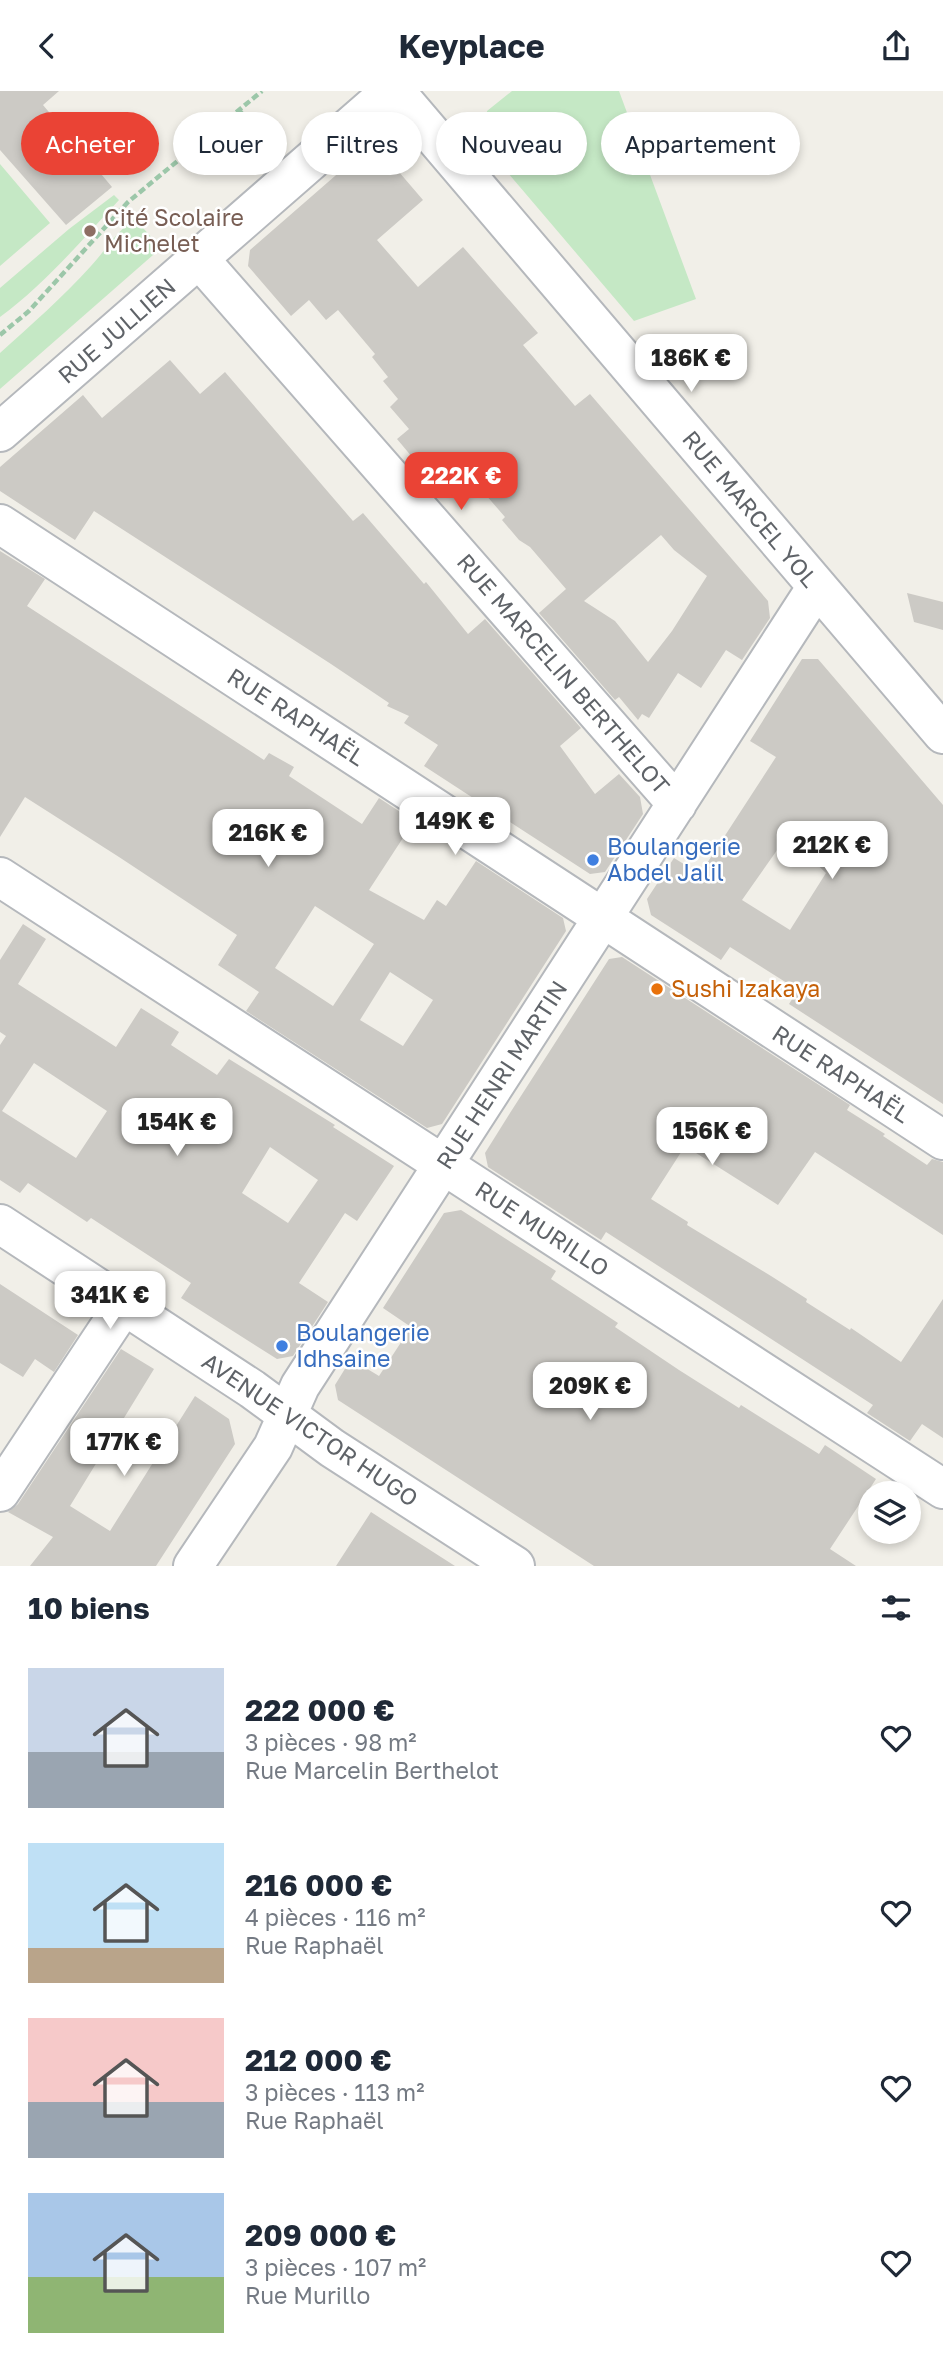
<!DOCTYPE html>
<html lang="fr">
<meta charset="utf-8">
<style>
:root{--surface:#fff;--page:#f2f2f3;--text:#1f2937;--muted:#747a83;--accent:#ea4335}
body{margin:0;font-family:"Golos Text",sans-serif;background:var(--page);color:var(--text);height:100vh;display:flex;flex-direction:column;font-size:26px;white-space:nowrap}
*{box-sizing:border-box;margin:0}
p{font-size:23px;color:var(--muted)}
.icon{flex:none;width:38px;height:38px;fill:none;stroke:currentColor;stroke-width:2;stroke-linecap:round;stroke-linejoin:round}
.map{position:relative;height:1475px;overflow:hidden}
.sheet{display:flex;flex-direction:column;background:var(--surface);flex:1}
.sheet>*{flex:none}
.banner{position:absolute;left:21px;top:21px;width:901px;height:63px;display:flex;gap:14px}
.controls{position:absolute;left:858px;top:1390px;display:grid;gap:14px}
.controls a{display:grid;place-items:center;width:63px;height:63px;border-radius:50%;background:var(--surface);box-shadow:0 4px 10px #0003;font-size:35px}
.price{position:absolute;translate:-50% -60px;padding:0 16px;border-radius:14px;background:#fff;color:#222;font-size:23px;line-height:46px;filter:drop-shadow(0 2px 4px #0008)}
.price::after{content:'';position:absolute;left:50%;top:42px;width:21px;height:16px;margin-left:-10px;background:inherit;clip-path:polygon(0 0,100% 0,50% 100%)}
.price.selected{background:var(--accent);color:#fff}
ul{padding:0;list-style:none}
li{display:flex;align-items:center;gap:21px;height:175px;padding:0 28px}
li span{display:grid;place-items:center;flex:none;width:196px;height:140px;border-radius:0px;color:#555}
li>.icon{margin-inline-start:auto}
span .icon{width:84px;height:84px;fill:#fffc;stroke-width:1}
li b{font-size:30px}
h2{display:flex;justify-content:space-between;align-items:center;height:84px;padding:0 28px;font-size:30px}
.pill{padding:0 24px;border-radius:32px;background:var(--surface);box-shadow:0 4px 10px #0003;font-size:24px;line-height:63px}
.pill.selected{background:var(--accent);color:#fff}
header{display:flex;justify-content:space-between;align-items:center;height:91px;padding:0 28px;background:var(--surface);font-size:32px;font-weight:700}
.map>svg:first-child{display:block}
</style>
<header><svg class="icon" aria-label="back" viewBox="0 0 24 24"><path d="M15 5l-7 7 7 7"/></svg>Keyplace<svg class="icon" aria-label="share" viewBox="0 0 24 24"><path d="M12 15V3M7 8l5-5 5 5M5 13v7h14v-7"/></svg></header>
<div class="map">
<svg width="943" height="1475" viewBox="0 0 943 1475">
<rect width="100%" height="100%" fill="#f1efe8"/>
<!-- green -->
<path fill="#c5e8c5" d="M 512,0 L 619,0 L 696,208 L 634,230 L 485,55 L 487,20 Z
M 0,73 L 50,132 L 0,175 Z
M 114,104 L 119,109 C 81,150 45,193 0,226 L 0,197 L 69,138 Z
M 135,128 L 161,157 L 0,298 L 0,262 C 31,234 63,206 91,175 C 106,159 116,140 135,128 Z"/>
<!-- building -->
<path fill="#cccac5" fill-rule="evenodd" d="M 0,0 L 59,0 L 43,14 L 112,96 L 66,134 L 0,59 Z
M 366,58 L 381,60 L 423,109 L 377,149 L 418,196 L 463,156 L 538,242 L 523,254 L 575,315 L 590,303 L 768,510 L 770,527 L 742,569 L 726,559 L 701,597 L 678,582 L 649,627 L 642,623 L 638,629 L 619,606 L 615,609 L 539,522 L 566,498 L 530,456 L 519,449 L 502,429 L 505,426 L 452,365 L 428,385 L 397,348 L 409,338 L 390,316 L 398,308 L 383,290 L 388,286 L 372,266 L 375,263 L 338,219 L 326,229 L 309,209 L 291,225 L 248,175 L 250,159 ZM 661,444 L 674,459 L 707,485 L 672,540 L 648,571 L 615,530 L 584,510 Z
M 170,269 L 200,303 L 225,281 L 353,430 L 363,422 L 424,493 L 426,491 L 468,543 L 485,528 L 581,637 L 560,655 L 595,703 L 619,683 L 640,706 L 643,723 L 605,781 L 590,783 L 424,675 L 438,654 L 404,632 L 409,625 L 387,615 L 389,612 L 331,573 L 94,420 L 75,449 L 0,400 L 0,376 L 83,304 L 102,327 Z
M 0,460 L 45,488 L 27,515 L 264,669 L 269,662 L 294,676 L 289,685 L 362,733 L 379,707 L 414,730 L 369,799 L 424,829 L 437,809 L 446,815 L 476,770 L 563,827 L 566,840 L 442,1033 L 427,1037 L 246,920 L 259,901 L 218,874 L 237,844 L 119,766 L 25,706 L 0,746 ZM 315,815 L 374,853 L 333,915 L 275,877 ZM 390,881 L 433,909 L 403,955 L 360,929 Z
M 907,502 L 943,511 L 943,539 L 914,531 Z
M 802,568 L 818,568 L 943,714 L 943,1013 L 789,913 L 798,899 L 730,856 L 721,869 L 651,824 L 647,808 L 674,767 L 700,783 L 776,666 L 750,650 ZM 787,745 L 826,782 L 790,839 L 742,809 Z
M 23,833 L 46,848 L 18,893 L 116,956 L 141,917 L 179,941 L 171,954 L 217,984 L 229,968 L 335,1034 L 333,1036 L 394,1075 L 357,1130 L 345,1122 L 299,1192 L 328,1211 L 293,1265 L 277,1268 L 181,1207 L 191,1192 L 91,1127 L 87,1131 L 28,1092 L 20,1102 L 0,1089 L 0,954 L 6,945 L 0,941 L 0,869 ZM 34,972 L 107,1020 L 76,1067 L 2,1020 ZM 270,1056 L 318,1089 L 288,1132 L 242,1102 Z
M 622,866 L 850,1014 L 847,1019 L 885,1043 L 883,1045 L 927,1074 L 932,1068 L 943,1071 L 943,1144 L 815,1061 L 778,1114 L 685,1055 L 651,1108 L 688,1131 L 687,1134 L 771,1185 L 807,1208 L 806,1211 L 850,1239 L 851,1237 L 901,1271 L 943,1208 L 943,1347 L 922,1333 L 910,1350 L 867,1322 L 873,1314 L 606,1141 L 601,1149 L 488,1076 L 485,1062 L 510,1022 L 609,868 Z
M 461,1119 L 556,1180 L 551,1188 L 618,1232 L 615,1236 L 679,1279 L 739,1317 L 741,1314 L 819,1363 L 825,1354 L 876,1388 L 830,1458 L 856,1475 L 594,1475 L 338,1309 L 335,1294 L 351,1268 L 379,1285 L 411,1236 L 383,1217 L 444,1122 Z
M 0,1193 L 78,1244 L 54,1281 L 35,1268 L 23,1286 L 0,1272 Z
M 121,1258 L 154,1278 L 70,1415 L 110,1440 L 195,1305 L 229,1328 L 235,1353 L 156,1475 L 30,1475 L 53,1446 L 8,1421 L 18,1413 Z
M 371,1421 L 394,1436 L 455,1475 L 336,1475 Z"/>
<g fill="none" stroke-linecap="round" stroke-linejoin="round">
<defs>
<path id="minor" d="M 395,0 L 943,643
M 200,169 L 677,713
M 0,341 L 391,0
M 0,433 L 943,1049
M 0,786 L 943,1398
M 0,1133 L 252,1298 L 332,1357 L 515,1475
M 0,1401 L 124,1214
M 193,1475 L 273,1356 L 300,1295 L 816,497"/>
</defs>
<!-- minor casing -->
<use href="#minor" stroke="#b5b8bc" stroke-width="42"/>
<!-- path -->
<path stroke="#9cc7a9" stroke-width="4.5" stroke-dasharray="7 3.5" stroke-linecap="butt" d="M 239,19 L 271,59
M 0,244 L 29,220 L 128,111 L 262,0"/>
<!-- minor -->
<use href="#minor" stroke="#fff" stroke-width="38"/>
</g>
<!-- markers -->
<circle fill="#8d6e63" stroke="#fff" stroke-width="2.5" cx="90" cy="140" r="7"/>
<g fill="#3f7fe0" stroke="#fff" stroke-width="2.5">
<circle cx="593" cy="769" r="7"/>
<circle cx="282" cy="1255" r="7"/>
</g>
<circle fill="#e8710a" stroke="#fff" stroke-width="2.5" cx="657" cy="898" r="7"/>
<g text-anchor="middle" stroke-width="5" stroke-linejoin="round" paint-order="stroke">
<!-- education labels -->
<g font-size="23" fill="#785e54" stroke="#fff" text-anchor="start">
<text x="104" y="135">Cité Scolaire<tspan x="104" dy="26">Michelet</tspan></text>
</g>
<!-- street labels -->
<g font-size="23" fill="#5f6368" stroke="#fff">
<text transform="translate(117 240) rotate(-41)" y="8">RUE JULLIEN</text>
<text transform="translate(750 418) rotate(50)" y="8">RUE MARCEL YOL</text>
<text transform="translate(563 583) rotate(49)" y="8">RUE MARCELIN BERTHELOT</text>
<text transform="translate(296 626) rotate(33)" y="8">RUE RAPHAËL</text>
<text transform="translate(841 983) rotate(33)" y="8">RUE RAPHAËL</text>
<text transform="translate(502 984) rotate(-57)" y="8">RUE HENRI MARTIN</text>
<text transform="translate(542 1138) rotate(33)" y="8">RUE MURILLO</text>
<text transform="translate(310 1339) rotate(34)" y="8">AVENUE VICTOR HUGO</text>
</g>
<!-- shop labels -->
<g font-size="23" fill="#366cbe" stroke="#fff" text-anchor="start">
<text x="607" y="764">Boulangerie<tspan x="607" dy="26">Abdel Jalil</tspan></text>
<text x="296" y="1250">Boulangerie<tspan x="296" dy="26">Idhsaine</tspan></text>
</g>
<!-- food labels -->
<g font-size="23" fill="#c56008" stroke="#fff" text-anchor="start">
<text x="671" y="906">Sushi Izakaya</text>
</g>
</g>
</svg>
<div class="controls">
<a><svg class="icon" aria-label="layers" viewBox="0 0 24 24"><path d="M12 4l9 5-9 5-9-5zM3 14l9 5 9-5"/></svg></a>
</div>
<b class="price" style="left:691px;top:303px">186K €</b>
<b class="price selected" style="left:461px;top:421px">222K €</b>
<b class="price" style="left:455px;top:766px">149K €</b>
<b class="price" style="left:268px;top:778px">216K €</b>
<b class="price" style="left:832px;top:790px">212K €</b>
<b class="price" style="left:177px;top:1067px">154K €</b>
<b class="price" style="left:712px;top:1076px">156K €</b>
<b class="price" style="left:110px;top:1240px">341K €</b>
<b class="price" style="left:590px;top:1331px">209K €</b>
<b class="price" style="left:124px;top:1387px">177K €</b>
<div class="banner">
<a class="pill selected">Acheter</a>
<a class="pill">Louer</a>
<a class="pill">Filtres</a>
<a class="pill">Nouveau</a>
<a class="pill">Appartement</a>
</div>
</div>
<section class="sheet">
<h2>10 biens<svg class="icon" aria-label="filters" viewBox="0 0 24 24"><path d="M4 7h16M4 17h16"/><circle cx="9" cy="7" r="2"/><circle cx="15" cy="17" r="2"/></svg></h2>
<ul>
<li><span style="background:linear-gradient(#c9d6e8 60%,#9aa5b1 0)"><svg class="icon" aria-label="home" viewBox="0 0 24 24"><path d="M3 11l9-7 9 7M6 9v11h12V9"/></svg></span><div><b>222 000 €</b><p>3 pièces · 98 m²</p><p>Rue Marcelin Berthelot</p></div><svg class="icon" aria-label="heart" viewBox="0 0 24 24"><path d="M12 20l-8-8c-3-5 5-10 8-4 3-6 11-1 8 4z"/></svg></li>
<li><span style="background:linear-gradient(#bfe0f5 75%,#b9a48a 0)"><svg class="icon" aria-label="home" viewBox="0 0 24 24"><path d="M3 11l9-7 9 7M6 9v11h12V9"/></svg></span><div><b>216 000 €</b><p>4 pièces · 116 m²</p><p>Rue Raphaël</p></div><svg class="icon" aria-label="heart" viewBox="0 0 24 24"><path d="M12 20l-8-8c-3-5 5-10 8-4 3-6 11-1 8 4z"/></svg></li>
<li><span style="background:linear-gradient(#f6c9c9 60%,#9aa5b1 0)"><svg class="icon" aria-label="home" viewBox="0 0 24 24"><path d="M3 11l9-7 9 7M6 9v11h12V9"/></svg></span><div><b>212 000 €</b><p>3 pièces · 113 m²</p><p>Rue Raphaël</p></div><svg class="icon" aria-label="heart" viewBox="0 0 24 24"><path d="M12 20l-8-8c-3-5 5-10 8-4 3-6 11-1 8 4z"/></svg></li>
<li><span style="background:linear-gradient(#a9c7e8 60%,#8fb573 0)"><svg class="icon" aria-label="home" viewBox="0 0 24 24"><path d="M3 11l9-7 9 7M6 9v11h12V9"/></svg></span><div><b>209 000 €</b><p>3 pièces · 107 m²</p><p>Rue Murillo</p></div><svg class="icon" aria-label="heart" viewBox="0 0 24 24"><path d="M12 20l-8-8c-3-5 5-10 8-4 3-6 11-1 8 4z"/></svg></li>
</ul>
</section>
